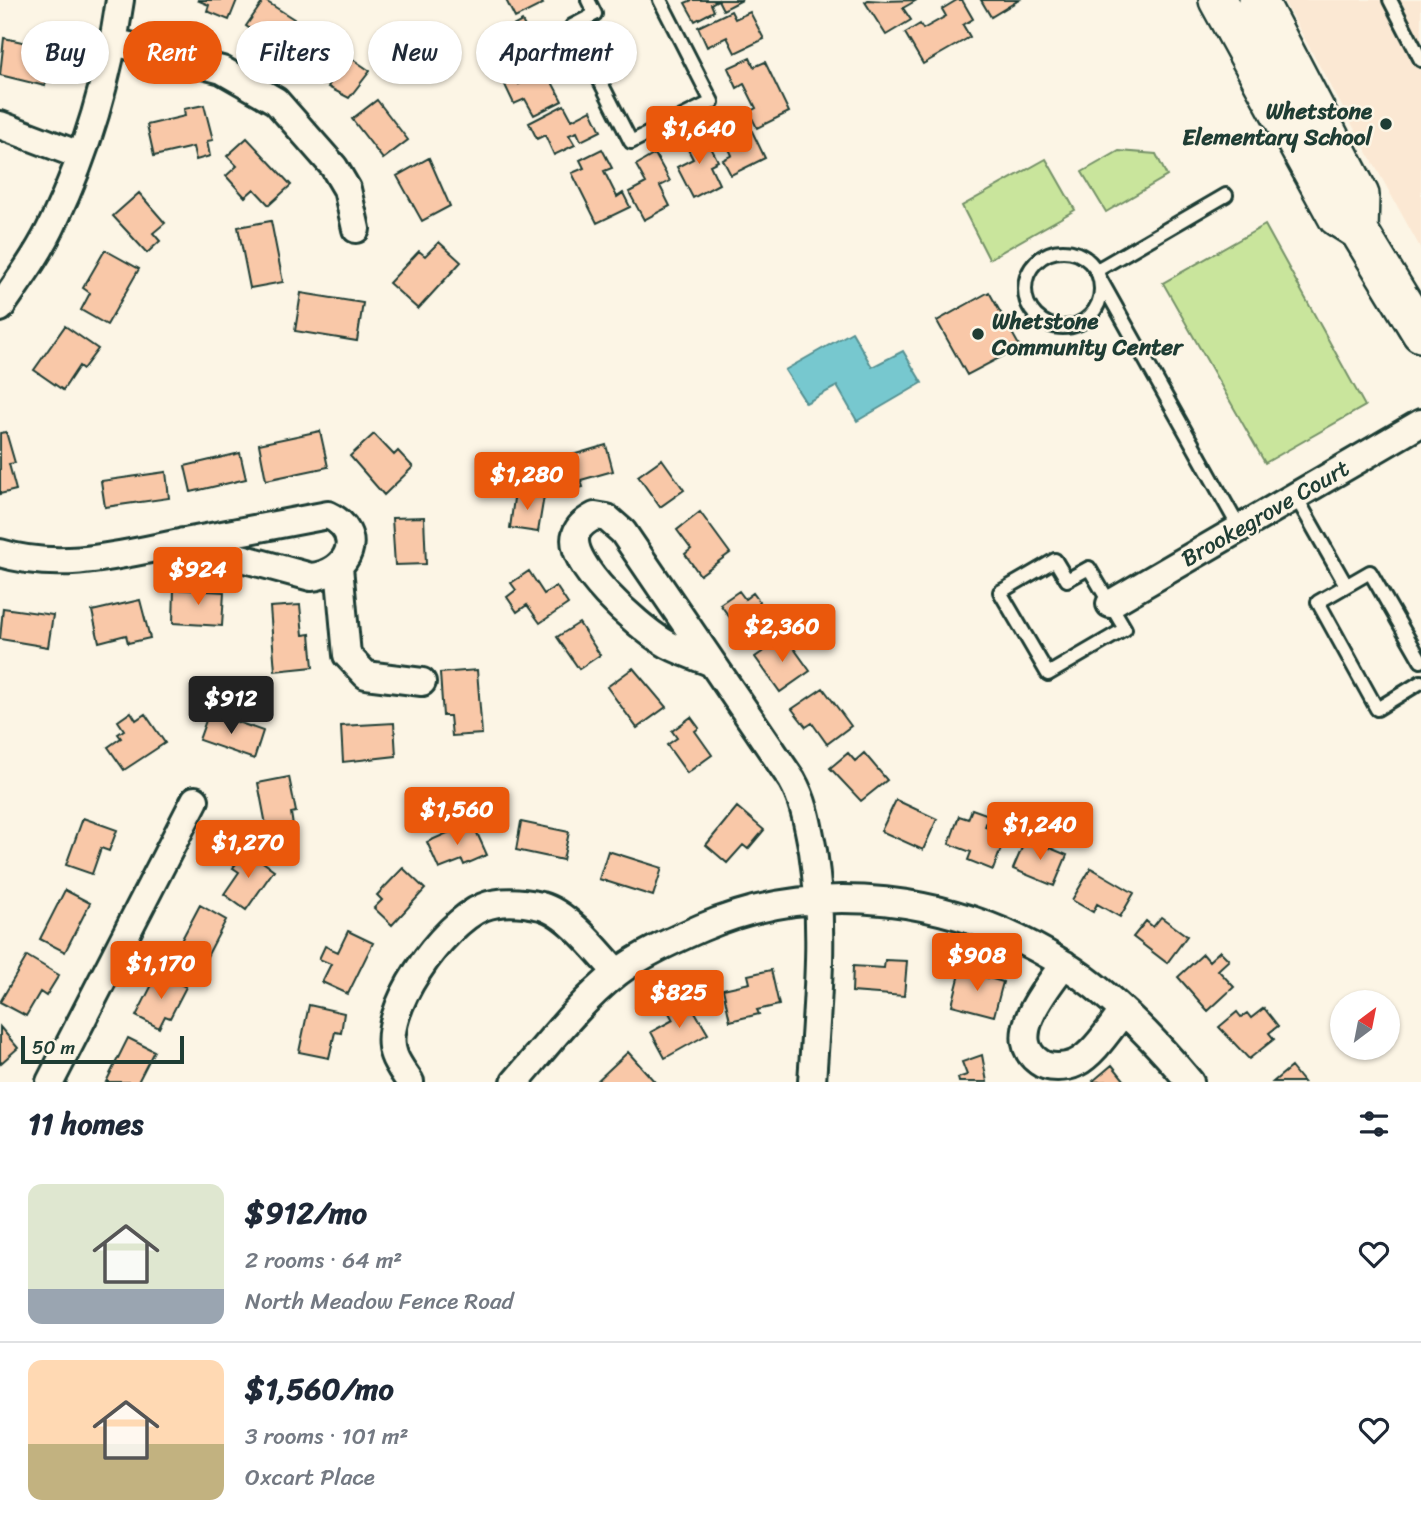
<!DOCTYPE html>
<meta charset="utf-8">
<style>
:root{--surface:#fff;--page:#f6f6f7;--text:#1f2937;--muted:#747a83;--line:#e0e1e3;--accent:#ea580c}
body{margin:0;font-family:Sriracha,sans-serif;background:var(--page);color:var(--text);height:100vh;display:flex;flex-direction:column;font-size:26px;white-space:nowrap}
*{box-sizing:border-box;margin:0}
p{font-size:23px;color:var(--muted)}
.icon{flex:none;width:38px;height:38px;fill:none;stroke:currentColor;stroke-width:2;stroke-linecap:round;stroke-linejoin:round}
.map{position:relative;height:1082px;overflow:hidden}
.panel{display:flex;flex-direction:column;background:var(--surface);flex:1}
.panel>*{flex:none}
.top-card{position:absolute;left:21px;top:21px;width:700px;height:63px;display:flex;gap:14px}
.needle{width:46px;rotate:32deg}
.buttons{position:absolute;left:1330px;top:990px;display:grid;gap:14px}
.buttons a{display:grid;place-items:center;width:70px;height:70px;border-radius:50%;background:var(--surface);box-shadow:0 2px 5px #0004;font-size:35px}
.scale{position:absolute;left:21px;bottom:18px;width:163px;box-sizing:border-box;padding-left:7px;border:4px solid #1f3d34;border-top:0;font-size:19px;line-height:24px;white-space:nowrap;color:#1f3d34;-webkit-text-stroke:5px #fcf5e5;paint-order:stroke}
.price{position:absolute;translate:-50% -60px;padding:0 16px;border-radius:7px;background:var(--accent);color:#fff;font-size:23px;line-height:46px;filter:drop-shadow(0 2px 4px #0008)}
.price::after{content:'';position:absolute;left:50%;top:42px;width:21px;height:16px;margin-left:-10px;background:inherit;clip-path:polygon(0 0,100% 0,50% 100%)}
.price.on{background:#222;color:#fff}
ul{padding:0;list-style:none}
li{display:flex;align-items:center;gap:21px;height:175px;padding:0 28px}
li+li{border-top:2px solid var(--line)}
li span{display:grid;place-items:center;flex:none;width:196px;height:140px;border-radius:14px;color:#555}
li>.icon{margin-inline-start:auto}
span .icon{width:84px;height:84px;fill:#fffc;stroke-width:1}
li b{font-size:30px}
h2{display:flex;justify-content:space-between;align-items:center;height:84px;padding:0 28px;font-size:30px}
.pill{padding:0 24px;border-radius:32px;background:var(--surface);box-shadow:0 2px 5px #0004;font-size:24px;line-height:63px}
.pill.on{background:var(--accent);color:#fff}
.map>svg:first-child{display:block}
</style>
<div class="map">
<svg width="1421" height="1082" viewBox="0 0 1421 1082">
<rect width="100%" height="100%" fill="#fcf5e5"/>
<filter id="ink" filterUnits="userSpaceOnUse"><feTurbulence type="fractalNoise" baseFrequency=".0143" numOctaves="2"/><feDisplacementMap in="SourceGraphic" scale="14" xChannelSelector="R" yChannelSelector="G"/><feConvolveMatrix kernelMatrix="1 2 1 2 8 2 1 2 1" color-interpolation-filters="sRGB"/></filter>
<g filter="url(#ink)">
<!-- built -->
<path fill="#fbe8d3" d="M 1283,0 L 1421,0 L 1421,249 Z"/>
<!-- green -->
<path fill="#c9e59c" stroke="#749168" stroke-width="2" d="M 1119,151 L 1156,154 L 1167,176 L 1106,212 L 1082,172 Z
M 1046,159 L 1075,210 L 989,259 L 962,206 Z
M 1265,225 L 1365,406 L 1265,463 L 1163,283 Z"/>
<!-- water -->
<path fill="#77c8cf" stroke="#549091" stroke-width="2" d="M 852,332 L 872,367 L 903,351 L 922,383 L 857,421 L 837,386 L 806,403 L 785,370 Z"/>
<!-- building -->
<path fill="#f9c8a8" stroke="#1f3d34" stroke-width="2" d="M 197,0 L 237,0 L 229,20 L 207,11 L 209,5 Z
M 264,0 L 297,21 L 295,24 L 306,31 L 291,52 L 281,45 L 279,49 L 246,26 Z
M 506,0 L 540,0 L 543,4 L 515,18 Z
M 692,0 L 742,0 L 723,10 L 718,0 L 711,4 L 714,11 L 695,21 L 685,3 Z
M 868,0 L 885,1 L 917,0 L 903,8 L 911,20 L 886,35 L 865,2 Z
M 957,0 L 962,0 L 973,19 L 963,25 L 970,37 L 923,64 L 905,33 L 920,24 L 923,29 L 946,16 L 942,9 Z
M 981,0 L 1019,0 L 991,17 Z
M 731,11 L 735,19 L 750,12 L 764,39 L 735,53 L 727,37 L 707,47 L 698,27 Z
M 522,21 L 532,40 L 551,30 L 561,49 L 540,60 L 538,56 L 525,63 L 523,59 L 510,66 L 513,71 L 501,77 L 491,58 L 503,52 L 494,36 Z
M 4,38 L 54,49 L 45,86 L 0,75 Z
M 326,41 L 370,71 L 349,98 L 328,87 L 330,83 L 310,63 Z
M 563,53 L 572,72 L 552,82 L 562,101 L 534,115 L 525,99 L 514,104 L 505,85 L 517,79 L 519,84 L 532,77 L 531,74 L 544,67 L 542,63 Z
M 750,58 L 754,67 L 765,62 L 789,112 L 757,128 L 749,112 L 756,108 L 744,84 L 737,88 L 728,68 Z
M 377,100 L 408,140 L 383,159 L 352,119 Z
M 204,105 L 213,140 L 207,141 L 210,156 L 196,160 L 193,147 L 154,156 L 147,125 L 185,116 L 184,109 Z
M 564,105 L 572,120 L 591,110 L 601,131 L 581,141 L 577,132 L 569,135 L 575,145 L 554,155 L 545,135 L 537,139 L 529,123 Z
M 728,119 L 737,136 L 751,129 L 765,158 L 731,175 L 723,160 L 732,155 L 726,143 L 719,147 L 709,128 Z
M 703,132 L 718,161 L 710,165 L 719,184 L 693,198 L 677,167 L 693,159 L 684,142 Z
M 247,138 L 291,185 L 269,205 L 254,189 L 245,197 L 226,176 L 237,166 L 227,156 Z
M 602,149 L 612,168 L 604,171 L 617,197 L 623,193 L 630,207 L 597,223 L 572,173 L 584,168 L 580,160 Z
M 655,154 L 670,181 L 660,186 L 670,206 L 644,220 L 629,192 L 646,183 L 636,165 Z
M 429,158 L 450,206 L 422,221 L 397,176 Z
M 139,193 L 165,223 L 153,233 L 160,241 L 147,253 L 113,216 Z
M 271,221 L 283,282 L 250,288 L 238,227 Z
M 439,242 L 461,262 L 418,309 L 389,283 L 419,251 L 425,256 Z
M 105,250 L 139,269 L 107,325 L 81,310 L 90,293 L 83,288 Z
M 989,292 L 1020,347 L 967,375 L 937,321 Z
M 301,293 L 363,303 L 357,341 L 295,331 Z
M 65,326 L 98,349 L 83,369 L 79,366 L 63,390 L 34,370 Z
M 320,431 L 328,467 L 266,480 L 259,444 Z
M 6,432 L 15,463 L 9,464 L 16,490 L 0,494 L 0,433 Z
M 374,434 L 394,455 L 398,451 L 413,467 L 384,495 L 350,456 Z
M 606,445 L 613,471 L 581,480 L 583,487 L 568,491 L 561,468 L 572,465 L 569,456 Z
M 240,453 L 246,479 L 191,492 L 185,466 Z
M 662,459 L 684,490 L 660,507 L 638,476 Z
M 166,472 L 169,498 L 105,507 L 101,481 Z
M 515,491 L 544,496 L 538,532 L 510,528 Z
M 700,512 L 730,553 L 700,575 L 685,554 L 691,549 L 677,530 Z
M 424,517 L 426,564 L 395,565 L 392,518 Z
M 529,571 L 544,594 L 556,586 L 568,604 L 540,623 L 527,605 L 517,612 L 507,597 L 516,590 L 511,583 Z
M 174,589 L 224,592 L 222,626 L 173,623 Z
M 739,591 L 745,599 L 753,593 L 771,617 L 744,637 L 720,604 Z
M 140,600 L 150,638 L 128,643 L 126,635 L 99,642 L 92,611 Z
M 300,605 L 303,635 L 310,634 L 313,667 L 275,671 L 270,607 Z
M 3,608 L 53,615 L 48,647 L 0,639 Z
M 579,623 L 600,655 L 579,669 L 557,637 Z
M 785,636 L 810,671 L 780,692 L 755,657 Z
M 633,668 L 666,707 L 637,728 L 607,687 Z
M 477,670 L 482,734 L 452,736 L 450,716 L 443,716 L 440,673 Z
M 823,688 L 851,726 L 827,744 L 812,723 L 806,727 L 792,709 Z
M 131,712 L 136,720 L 145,714 L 165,743 L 124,770 L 108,747 L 121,738 L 118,734 L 124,730 L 118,721 Z
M 209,712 L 263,731 L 254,759 L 199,740 Z
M 691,717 L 699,728 L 695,731 L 712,755 L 687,773 L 667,745 L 677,738 L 672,731 Z
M 394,723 L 396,756 L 343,762 L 341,726 Z
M 848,753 L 855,761 L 864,753 L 887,780 L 861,801 L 830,768 Z
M 289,777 L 296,812 L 291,813 L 293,826 L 267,830 L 258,783 Z
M 896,800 L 937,819 L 923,850 L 881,831 Z
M 737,807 L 764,830 L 748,849 L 743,845 L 727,863 L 706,845 Z
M 972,809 L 989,815 L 985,827 L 1006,835 L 993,870 L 968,860 L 971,852 L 949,844 L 959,816 L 968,819 Z
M 83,818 L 117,830 L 109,851 L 101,848 L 92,874 L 66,865 Z
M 472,822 L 487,855 L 464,865 L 462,860 L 439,869 L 427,842 Z
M 521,822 L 569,832 L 563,860 L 516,850 Z
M 1026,838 L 1067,855 L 1054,886 L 1013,869 Z
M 246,850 L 274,870 L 246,910 L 224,894 L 239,872 L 233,868 Z
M 608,851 L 662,868 L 653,896 L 599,879 Z
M 403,868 L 425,889 L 392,925 L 374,908 L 382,900 L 377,895 Z
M 1091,868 L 1134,893 L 1120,917 L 1097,904 L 1093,912 L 1072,900 Z
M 65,890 L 90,903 L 65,952 L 40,939 Z
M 200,905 L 226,920 L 200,970 L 173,956 Z
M 1161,917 L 1187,936 L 1167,963 L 1133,937 L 1146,921 L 1153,927 Z
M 348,931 L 373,943 L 348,994 L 322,982 L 331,964 L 319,959 L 325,946 L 338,952 Z
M 1220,951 L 1229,960 L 1218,970 L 1234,987 L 1208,1011 L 1178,977 L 1203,954 L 1209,961 Z
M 27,956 L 59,975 L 46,996 L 40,992 L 26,1016 L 0,1002 Z
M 885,960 L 907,961 L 904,996 L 852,992 L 853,966 L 884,968 Z
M 771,970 L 779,1005 L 757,1010 L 759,1014 L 730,1021 L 723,989 L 750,983 L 748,975 Z
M 961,970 L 1003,982 L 994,1016 L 952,1005 Z
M 158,973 L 186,987 L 170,1018 L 165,1016 L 159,1028 L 136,1016 Z
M 688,1000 L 708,1034 L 665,1058 L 651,1032 L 673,1020 L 668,1011 Z
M 309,1005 L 344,1013 L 341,1033 L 335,1032 L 329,1058 L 299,1052 Z
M 1264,1008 L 1278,1026 L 1269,1033 L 1274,1039 L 1249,1059 L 1219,1027 L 1237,1012 L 1241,1017 L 1247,1013 L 1251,1018 Z
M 0,1027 L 18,1048 L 0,1064 Z
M 128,1038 L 154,1051 L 138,1082 L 106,1082 Z
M 628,1052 L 655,1082 L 596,1082 Z
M 982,1055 L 987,1082 L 959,1082 L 958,1078 L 967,1075 L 962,1062 Z
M 1112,1065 L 1125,1081 L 1094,1082 L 1093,1081 Z
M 1291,1067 L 1303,1082 L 1273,1082 Z"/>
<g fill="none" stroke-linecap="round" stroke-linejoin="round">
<defs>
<path id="lane" d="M 588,0 L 595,14 L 572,26 L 631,142 L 712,102 L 660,0
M 1390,0 L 1421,60
M1025 289a38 38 0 1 1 76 0a38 38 0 1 1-76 0Z
M 1097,270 L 1226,195
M 1100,279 L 1240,529
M 1296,497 L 1346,585
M 1055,560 L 1067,580 L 1089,568 L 1125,629 L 1048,674 L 1000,592 Z
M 1421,661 L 1370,572 L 1318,602 L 1377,709 L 1421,682"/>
<path id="street" d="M 114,42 L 222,70 L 276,101 L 334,167 L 347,189 L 356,229
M 0,125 L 79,155
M 0,308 C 19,280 40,252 54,221 C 87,152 109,76 120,0
M 0,553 C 62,572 123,554 185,542 C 233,533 280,524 328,515 C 366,533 350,573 311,577 L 183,542
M 339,567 L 347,655 L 366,675 L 422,682
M 1110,604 L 1421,423
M 712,663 C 696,656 677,651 662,641 C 639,627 566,564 576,534 C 579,525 587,520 595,516 L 607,518 L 623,532 L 792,780 C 805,803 808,826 813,851 C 825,929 817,1004 812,1082
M 1064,964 C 1048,987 1003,1037 1039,1062 C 1048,1069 1066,1068 1076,1063 C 1094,1054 1110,1028 1123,1012
M 50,1082 L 195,800
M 410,1082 C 405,1074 397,1064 394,1055 C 378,1012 444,923 483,907 C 500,900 523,902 541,906 C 568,913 599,953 617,973
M 515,1082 C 547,1045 579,1003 617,973 C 640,955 674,940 701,928 C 818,877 955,896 1062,963 C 1110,993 1154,1039 1190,1082"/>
<path id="secondary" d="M 1218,0 L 1337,217 L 1359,231 L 1421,333
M 1258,0 L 1360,195 L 1359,231"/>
</defs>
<!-- lane casing -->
<use href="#lane" stroke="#1f3d34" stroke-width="18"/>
<!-- street casing -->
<use href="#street" stroke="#1f3d34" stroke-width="32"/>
<!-- secondary casing -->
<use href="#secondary" stroke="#1f3d34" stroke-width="42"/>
<!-- lane -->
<use href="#lane" stroke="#fcf5e5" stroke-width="12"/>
<!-- street -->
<use href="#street" stroke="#fcf5e5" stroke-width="26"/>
<!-- secondary -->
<use href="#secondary" stroke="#fcf5e5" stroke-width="37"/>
</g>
</g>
<!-- markers -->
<g fill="#1f3d34" stroke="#fcf5e5" stroke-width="2.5">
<circle cx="1386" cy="124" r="7"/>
<circle cx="978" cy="334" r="7"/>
</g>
<g text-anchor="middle" stroke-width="5" stroke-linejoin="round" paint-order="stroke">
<!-- poi labels -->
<g font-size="23" font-weight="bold" fill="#1f3d34" stroke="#fcf5e5" text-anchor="end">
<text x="1372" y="119">Whetstone<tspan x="1372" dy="26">Elementary School</tspan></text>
<text x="992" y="329" text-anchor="start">Whetstone<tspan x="992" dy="26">Community Center</tspan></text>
</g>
<!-- street labels -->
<g font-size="23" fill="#1f3d34" stroke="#fcf5e5">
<text transform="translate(1265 513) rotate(-30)" y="8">Brookegrove Court</text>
</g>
</g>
</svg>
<div class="buttons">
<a><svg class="needle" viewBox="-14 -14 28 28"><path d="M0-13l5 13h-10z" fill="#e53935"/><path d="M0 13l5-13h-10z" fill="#747a83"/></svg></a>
</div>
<div class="scale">50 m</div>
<b class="price" style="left:699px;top:166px">$1,640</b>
<b class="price" style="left:527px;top:512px">$1,280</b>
<b class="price" style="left:198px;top:607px">$924</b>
<b class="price" style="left:782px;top:664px">$2,360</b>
<b class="price on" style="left:231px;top:736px">$912</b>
<b class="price" style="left:457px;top:847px">$1,560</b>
<b class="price" style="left:1040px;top:862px">$1,240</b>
<b class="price" style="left:248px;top:880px">$1,270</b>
<b class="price" style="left:977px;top:993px">$908</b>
<b class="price" style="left:161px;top:1001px">$1,170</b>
<b class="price" style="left:679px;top:1030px">$825</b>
<div class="top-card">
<a class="pill">Buy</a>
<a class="pill on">Rent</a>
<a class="pill">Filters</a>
<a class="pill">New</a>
<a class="pill">Apartment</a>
</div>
</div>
<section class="panel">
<h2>11 homes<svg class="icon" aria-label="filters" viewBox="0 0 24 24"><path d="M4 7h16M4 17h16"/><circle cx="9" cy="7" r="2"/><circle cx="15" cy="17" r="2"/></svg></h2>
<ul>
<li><span style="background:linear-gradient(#dfe7d0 75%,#9aa5b1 0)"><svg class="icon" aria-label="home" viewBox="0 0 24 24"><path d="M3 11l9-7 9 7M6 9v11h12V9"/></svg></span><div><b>$912/mo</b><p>2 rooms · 64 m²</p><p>North Meadow Fence Road</p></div><svg class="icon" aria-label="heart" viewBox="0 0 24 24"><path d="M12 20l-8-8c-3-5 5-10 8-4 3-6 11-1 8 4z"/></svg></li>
<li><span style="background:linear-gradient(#ffd9b3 60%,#c2b280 0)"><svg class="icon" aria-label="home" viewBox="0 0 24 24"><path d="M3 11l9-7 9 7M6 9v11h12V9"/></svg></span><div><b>$1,560/mo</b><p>3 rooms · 101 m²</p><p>Oxcart Place</p></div><svg class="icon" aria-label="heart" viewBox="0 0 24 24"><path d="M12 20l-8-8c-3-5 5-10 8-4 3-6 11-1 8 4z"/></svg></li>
</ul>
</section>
